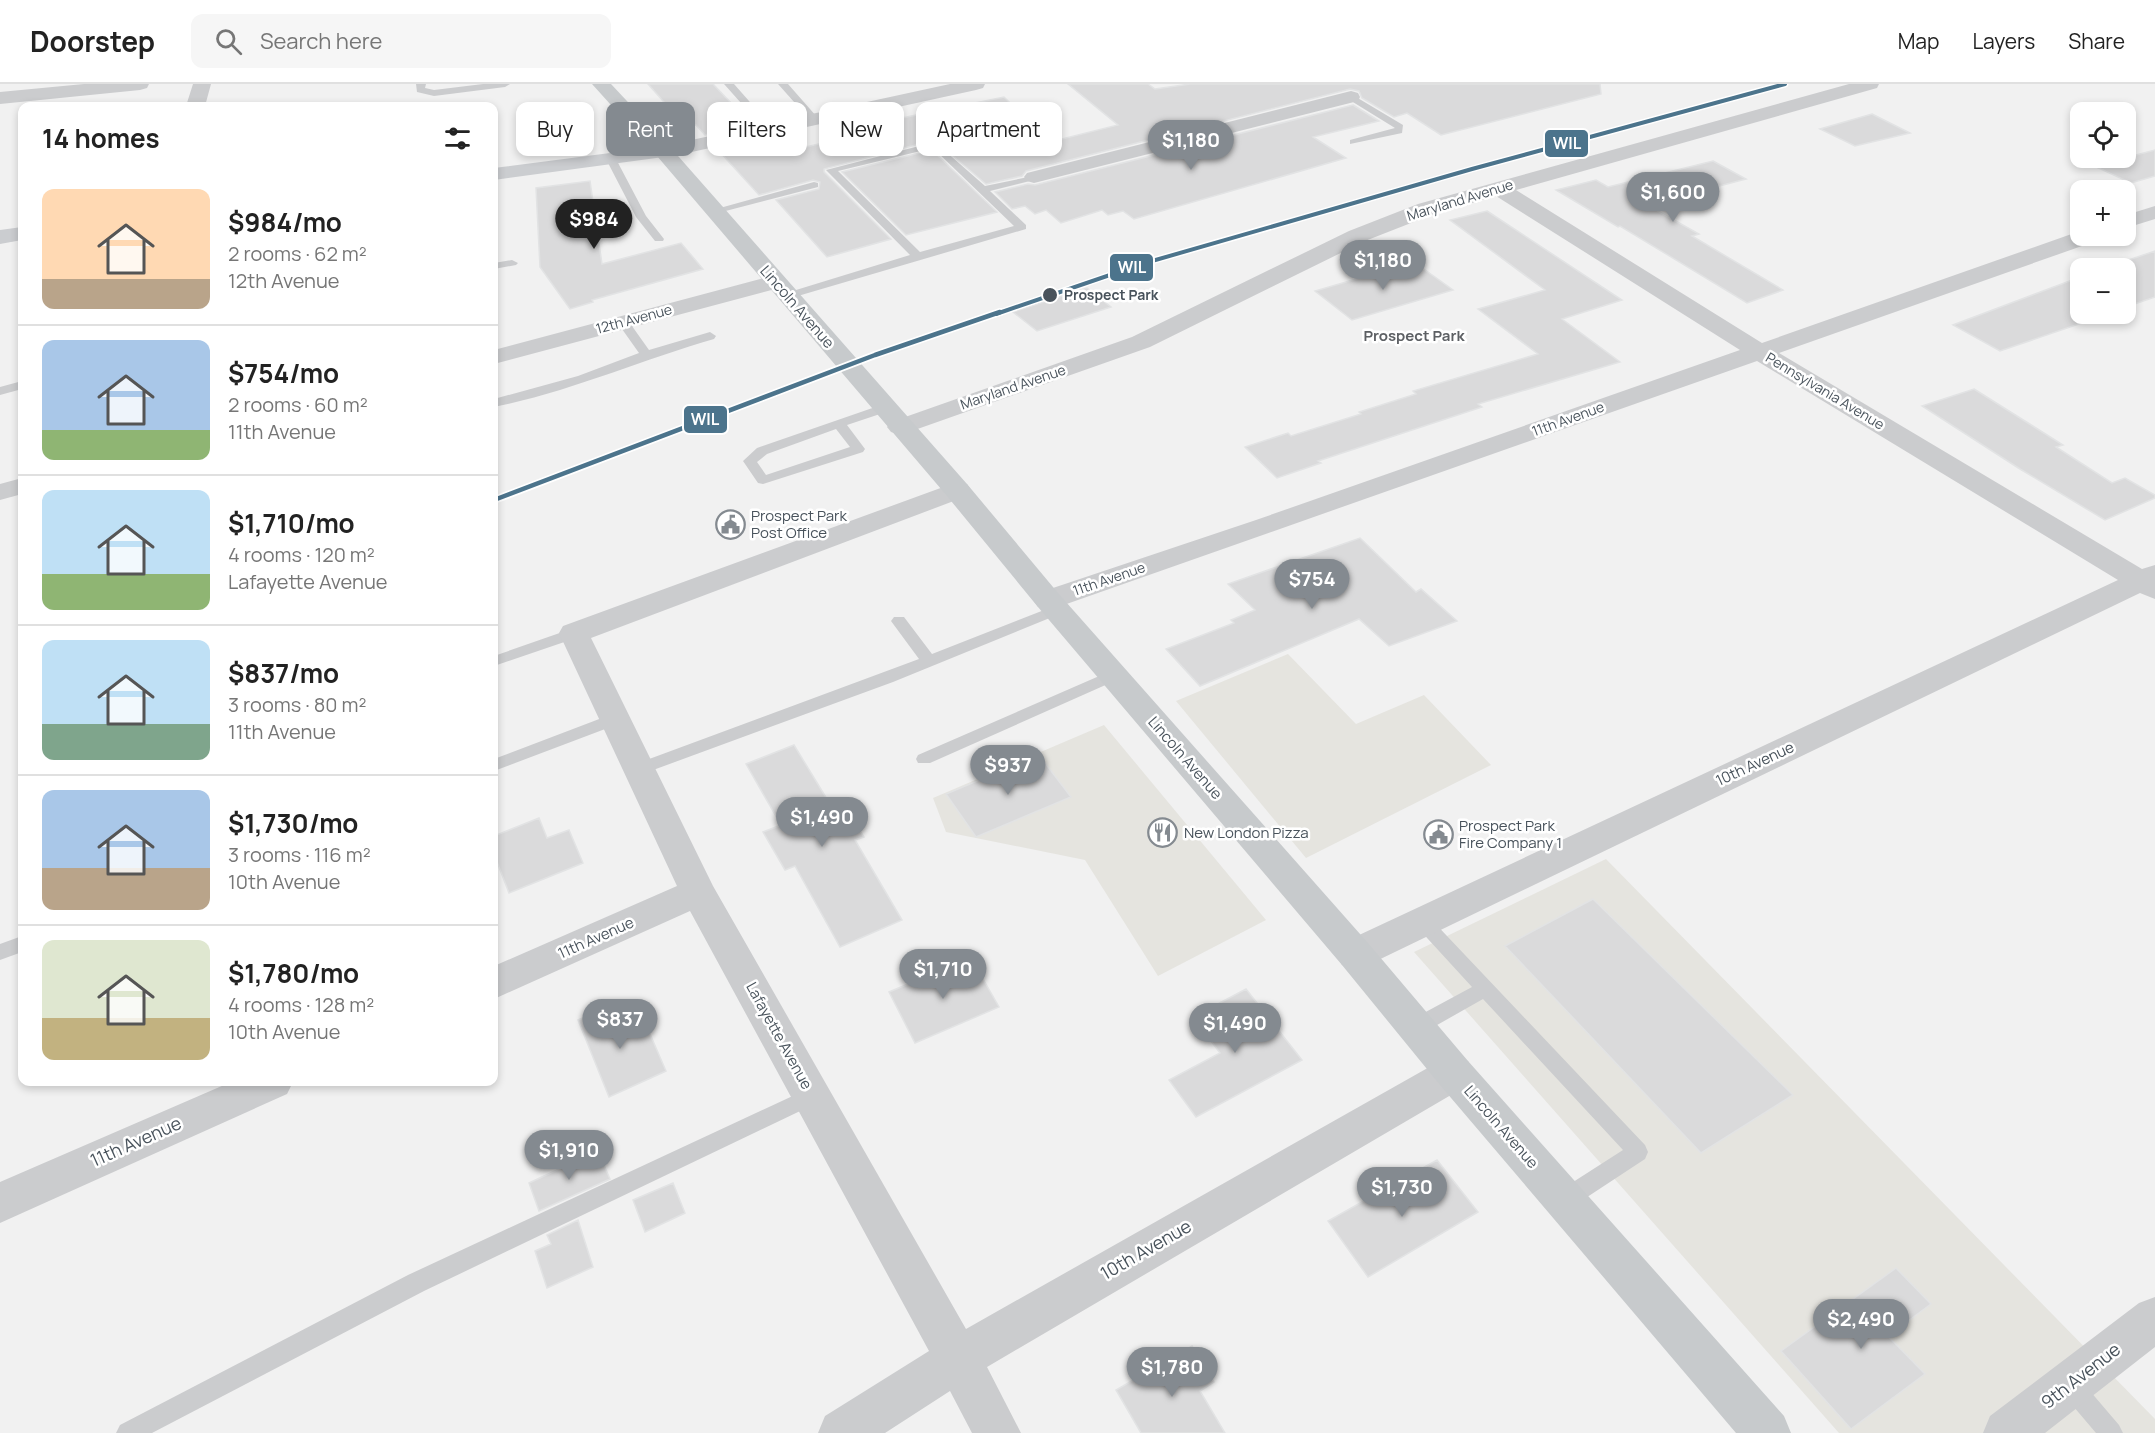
<!DOCTYPE html>
<meta charset="utf-8">
<style>
:root{--surface:#fff;--page:#f6f6f6;--text:#222;--muted:#767676;--line:#e0e0e0;--accent:#848a90}
body{margin:0;font-family:Manrope,sans-serif;background:var(--page);color:var(--text);height:100vh;display:flex;flex-direction:column;font-size:22px;white-space:nowrap}
*{box-sizing:border-box;margin:0}
p{font-size:20px;color:var(--muted)}
.icon{flex:none;width:33px;height:33px;fill:none;stroke:currentColor;stroke-width:2;stroke-linecap:round;stroke-linejoin:round}
.map{position:relative;flex:1;overflow:hidden}
.side{position:absolute;left:18px;top:18px;width:480px;height:984px;display:flex;flex-direction:column;background:var(--surface);border-radius:12px;box-shadow:0 3px 9px #0003}
.side>*{flex:none}
.guide{position:absolute;left:516px;top:18px;width:570px;height:54px;display:flex;gap:12px}
.fabs{position:absolute;left:2070px;top:18px;display:grid;gap:12px}
.fabs a{display:grid;place-items:center;width:66px;height:66px;border-radius:12px;background:var(--surface);box-shadow:0 3px 9px #0003;font-size:30px}
.price{position:absolute;translate:-50% -51px;padding:0 14px;border-radius:21px;background:var(--accent);color:#fff;font-size:20px;line-height:39px;filter:drop-shadow(0 2px 3px #0008)}
.price::after{content:'';position:absolute;left:50%;top:36px;width:18px;height:14px;margin-left:-9px;background:inherit;clip-path:polygon(0 0,100% 0,50% 100%)}
.price.on{background:#222;color:#fff}
ul{padding:0;list-style:none}
li{display:flex;align-items:center;gap:18px;height:150px;padding:0 24px}
li+li{border-top:2px solid var(--line)}
li span{display:grid;place-items:center;flex:none;width:168px;height:120px;border-radius:12px;color:#555}
li>.icon{margin-inline-start:auto}
span .icon{width:72px;height:72px;fill:#fffc;stroke-width:1}
li b{font-size:26px}
h2{display:flex;justify-content:space-between;align-items:center;height:72px;padding:0 24px;font-size:26px}
.chip{padding:0 21px;border-radius:12px;background:var(--surface);box-shadow:0 3px 9px #0003;font-size:21px;line-height:54px}
.chip.on{background:var(--accent);color:#fff}
header{display:flex;align-items:center;gap:36px;box-sizing:border-box;height:84px;padding:0 30px;background:var(--surface);border-bottom:2px solid var(--line)}
header strong{font-size:28px}
nav{display:flex;gap:33px;margin-inline-start:auto;font-size:21px}
.search{width:420px;height:54px;background:var(--page);display:flex;align-items:center;gap:15px;box-sizing:border-box;padding:0 21px;border-radius:12px;color:var(--muted);font-size:22px}
.map>svg:first-child{display:block}
</style>
<header>
<strong>Doorstep</strong>
<div class="search"><svg class="icon" aria-label="search" viewBox="0 0 24 24"><circle cx="10" cy="10" r="6"/><path d="M15 15l6 6"/></svg>Search here</div>
<nav><a>Map</a><a>Layers</a><a>Share</a></nav>
</header>
<div class="map">
<svg width="2155" height="1349" viewBox="0 0 2155 1349">
<rect width="100%" height="100%" fill="#f1f1f1"/>
<!-- commercial -->
<path fill="#e5e4df" d="M 1288,570 L 1356,640 L 1424,611 L 1491,681 L 1306,774 L 1176,617 Z
M 1104,641 L 1266,836 L 1158,892 L 1085,776 L 946,748 L 933,714 Z
M 1606,775 L 2155,1335 L 2155,1349 L 1839,1349 L 1414,868 Z"/>
<!-- building -->
<path fill="#dadadb" stroke="#e2e3e4" stroke-width="1.5" d="M 648,0 L 713,0 L 752,41 L 705,51 L 696,41 L 686,43 Z
M 1068,0 L 1148,0 L 1155,5 L 1190,0 L 1600,0 L 1601,10 L 1441,51 L 1407,29 L 1394,33 L 1362,14 L 1359,7 L 1350,5 L 1026,87 L 1022,92 L 986,100 L 934,56 L 824,85 L 824,88 L 891,155 L 827,173 L 776,116 L 819,105 L 820,98 L 813,96 L 759,111 L 717,65 L 765,54 L 779,69 L 854,52 L 848,45 L 1004,13 L 1050,58 L 1118,41 Z
M 1353,21 L 1379,37 L 1313,53 L 1346,74 L 1134,135 L 1123,127 L 1108,131 L 1102,126 L 1061,139 L 1046,126 L 1035,130 L 1025,122 L 1012,125 L 995,108 L 1028,100 L 1035,101 Z
M 1872,30 L 1910,49 L 1855,62 L 1820,45 Z
M 932,66 L 997,128 L 906,151 L 842,88 Z
M 2155,66 L 2155,92 L 2131,99 L 2094,82 Z
M 1713,77 L 1746,95 L 1647,121 L 1699,150 L 1692,152 L 1783,206 L 1747,219 L 1620,142 L 1618,143 L 1556,106 L 1596,96 L 1608,103 Z
M 590,97 L 602,180 L 681,159 L 703,185 L 592,216 L 593,218 L 570,225 L 540,183 L 536,104 Z
M 1487,127 L 1622,216 L 1562,235 L 1620,278 L 1478,320 L 1482,323 L 1318,377 L 1321,379 L 1277,394 L 1245,363 L 1288,349 L 1291,352 L 1361,330 L 1359,328 L 1416,310 L 1413,307 L 1538,270 L 1478,225 L 1545,206 L 1450,136 Z
M 2155,167 L 2155,213 L 2126,223 L 2126,184 L 2105,184 Z
M 1414,178 L 1453,206 L 1352,236 L 1315,207 Z
M 2080,193 L 2080,230 L 2108,230 L 2000,267 L 1953,241 Z
M 1087,204 L 1111,223 L 1037,247 L 1013,228 Z
M 1974,305 L 2063,361 L 2056,363 L 2112,399 L 2125,394 L 2155,411 L 2155,414 L 2105,436 L 2020,385 L 1922,322 Z
M 1360,454 L 1416,508 L 1421,505 L 1457,537 L 1389,562 L 1359,535 L 1200,602 L 1166,565 L 1234,539 L 1231,536 L 1255,526 L 1228,500 Z
M 794,661 L 830,720 L 841,716 L 864,753 L 855,756 L 902,836 L 840,863 L 795,782 L 785,786 L 763,748 L 781,741 L 746,680 Z
M 1039,671 L 1071,713 L 976,753 L 946,710 Z
M 539,734 L 547,754 L 569,746 L 583,779 L 509,809 L 494,770 L 494,752 Z
M 1593,815 L 1793,1011 L 1701,1069 L 1505,862 Z
M 971,874 L 999,923 L 915,959 L 889,908 Z
M 1246,905 L 1302,976 L 1196,1033 L 1169,996 L 1220,969 L 1193,933 Z
M 620,918 L 634,948 L 647,943 L 666,987 L 609,1013 L 578,936 Z
M 598,1067 L 610,1095 L 539,1127 L 529,1099 Z
M 1437,1076 L 1478,1128 L 1368,1193 L 1328,1137 Z
M 673,1099 L 685,1129 L 645,1148 L 633,1116 Z
M 578,1136 L 593,1183 L 547,1204 L 535,1167 L 551,1160 L 547,1151 Z
M 1896,1184 L 1931,1220 L 1888,1252 L 1925,1290 L 1851,1345 L 1781,1267 Z
M 1192,1262 L 1214,1298 L 1200,1307 L 1225,1349 L 1141,1349 L 1116,1306 Z"/>
<g fill="none" stroke-linecap="round" stroke-linejoin="round">
<!-- lane -->
<path fill="#cbccce" fill-rule="evenodd" d="M 416,0 L 426,0 L 425,4 L 434,6 L 483,0 L 510,0 L 505,3 L 434,12 L 417,8 Z
M 724,0 L 734,0 L 772,43 L 772,47 L 766,47 Z
M 778,0 L 788,0 L 817,33 L 817,37 L 811,37 Z
M 1351,10 L 1403,41 L 1402,49 L 1350,60 L 1350,56 L 1395,44 L 1348,15 L 1346,13 Z
M 935,58 L 985,102 L 1038,91 L 1038,95 L 990,107 L 1026,141 L 1026,145 L 791,214 L 783,214 L 783,210 L 910,171 L 826,86 ZM 933,64 L 1014,142 L 920,168 L 838,87 Z
M 607,73 L 616,75 L 646,132 L 664,155 L 663,157 L 655,157 L 636,133 L 606,75 Z
M 814,98 L 818,99 L 818,103 L 714,130 L 709,127 Z
M 512,176 L 518,179 L 516,181 L 494,185 L 494,179 Z
M 623,234 L 627,235 L 649,266 L 710,248 L 716,252 L 714,255 C 641,276 569,308 494,323 L 494,315 L 578,292 L 639,269 L 617,238 Z
M 22,297 L 22,305 L 0,311 L 0,303 Z
M 884,320 L 889,321 L 890,324 L 889,327 L 847,341 L 865,365 L 863,368 L 763,400 L 758,399 L 743,377 L 757,364 ZM 836,345 L 850,363 L 766,391 L 757,378 L 767,370 Z
M 1057,521 L 1062,523 L 1064,526 L 1062,529 L 893,598 L 645,689 L 633,689 L 631,685 L 633,681 L 919,575 L 891,537 L 894,533 L 904,533 L 932,570 Z
M 574,544 L 579,545 L 582,549 L 579,553 L 494,582 L 494,572 Z
M 1113,586 L 1119,587 L 1121,591 L 1119,595 L 930,679 L 918,679 L 916,675 L 918,671 Z
M 615,629 L 621,631 L 623,635 L 621,639 L 494,687 L 494,675 Z
M 1423,831 L 1429,833 L 1645,1061 L 1648,1068 L 1645,1075 L 1572,1123 L 1564,1126 L 1556,1123 L 1553,1116 L 1556,1109 L 1623,1066 L 1483,915 L 1423,949 L 1416,951 L 1409,949 L 1406,943 L 1409,937 L 1472,903 L 1417,843 L 1414,838 L 1417,833 Z
M 22,852 L 22,868 L 0,876 L 0,860 Z
M 812,1003 L 819,1006 L 822,1012 L 819,1018 L 424,1207 L 152,1349 L 116,1349 L 120,1341 L 408,1191 Z
M 2070,1289 L 2078,1293 L 2119,1341 L 2123,1349 L 2096,1349 L 2062,1309 L 2058,1301 L 2062,1293 Z"/>
<!-- street -->
<path fill="#cbccce" fill-rule="evenodd" d="M 84,0 L 149,0 L 147,4 L 140,6 L 0,20 L 0,8 Z
M 193,0 L 211,0 L 205,22 L 186,22 Z
M 950,0 L 985,0 L 983,4 L 976,6 L 664,74 L 657,72 L 654,68 L 657,64 L 664,62 Z
M 1849,0 L 1879,0 L 1877,4 L 1516,106 L 1762,259 L 2080,147 L 2080,152 L 2099,152 L 2096,157 L 1779,269 L 2142,485 L 2155,481 L 2155,515 L 2140,509 L 1368,881 L 1355,885 L 1342,881 L 1336,870 L 1342,859 L 2118,496 L 1757,277 L 1058,523 L 1048,526 L 1038,523 L 1033,516 L 1038,509 L 1256,436 L 1740,266 L 1496,112 L 1434,130 L 1365,157 L 1150,263 L 909,348 L 900,351 L 891,348 L 887,343 L 891,338 L 1132,253 L 1349,147 L 1418,120 Z
M 1351,7 L 1358,9 L 1360,13 L 1358,17 L 1034,99 L 1027,97 L 1024,93 L 1027,89 Z
M 2155,122 L 2155,135 L 2126,144 L 2126,131 Z
M 775,191 L 783,193 L 786,198 L 783,203 L 494,280 L 494,266 Z
M 22,394 L 22,410 L 0,416 L 0,400 Z
M 957,398 L 967,400 L 971,406 L 967,412 L 591,554 L 713,802 L 966,1245 L 1440,977 L 1454,971 L 1468,977 L 1474,989 L 1468,1001 L 987,1283 L 1021,1349 L 972,1349 L 950,1307 L 885,1349 L 818,1349 L 825,1332 L 929,1267 L 690,827 L 494,915 L 494,882 L 677,802 L 559,549 L 563,542 Z
M 231,998 L 293,998 L 287,1010 L 0,1139 L 0,1098 Z
M 2155,1213 L 2155,1263 L 2045,1349 L 1983,1349 L 1990,1332 L 2139,1219 Z"/>
<!-- secondary -->
<path fill="#cbcdd0" fill-rule="evenodd" d="M 664,62 L 671,64 L 674,68 L 671,72 L 494,96 L 494,84 Z
M 22,143 L 22,156 L 0,160 L 0,146 Z"/>
<!-- primary -->
<path fill="#c7cacc" fill-rule="evenodd" d="M 592,0 L 611,0 L 671,64 L 967,400 L 1058,509 L 1368,859 L 1468,977 L 1784,1332 L 1791,1349 L 1736,1349 L 1440,1001 L 1342,881 L 1038,523 L 947,412 L 657,72 Z"/>
<defs>
<path id="rail-1-far1" d="M 996,230 L 1145,179 L 1472,85 L 1785,0"/>
<path id="rail-1" d="M 494,416 L 875,271 L 1000,228"/>
</defs>
<!-- rail-1-far1 casing -->
<use href="#rail-1-far1" stroke="#fff" stroke-width="7"/>
<!-- rail-1 casing -->
<use href="#rail-1" stroke="#fff" stroke-width="8"/>
<!-- rail-1-far1 -->
<use href="#rail-1-far1" stroke="#4c748c" stroke-width="4"/>
<!-- rail-1 -->
<use href="#rail-1" stroke="#4c748c" stroke-width="4.5"/>
</g>
<!-- icons -->
<defs>
<symbol id="civic-ring" viewBox="-11 -11 22 22"><circle r="9.5" fill="#fff" stroke="#848a90" stroke-width="1.5"/><path d="M-.6-6.5H3V-4.5H.6V-3L4-1V1h2V6H-6V1h2V-1L-.6-3ZM-1.2 2.5V6h2.4V2.5Z" fill="#848a90"/></symbol>
<symbol id="restaurant-ring" viewBox="-11 -11 22 22"><circle r="9.5" fill="#fff" stroke="#848a90" stroke-width="1.5"/><path d="M-5-6h1v4h1v-4h1v4h1v-4h1v5L-1.5 .5V6h-2V.5L-5-1ZM5-6V6H3V1.5H1.5Q1.5-4 5-6Z" fill="#848a90"/></symbol>
</defs>
<g fill-rule="evenodd">
<use href="#civic-ring" x="714" y="424" width="33" height="33"/>
<use href="#restaurant-ring" x="1146" y="732" width="33" height="33"/>
<use href="#civic-ring" x="1422" y="734" width="33" height="33"/>
</g>
<!-- markers -->
<circle fill="#49535c" stroke="#fff" stroke-width="2" cx="1050" cy="211" r="8"/>
<g text-anchor="middle" stroke-width="5" stroke-linejoin="round" paint-order="stroke">
<!-- far-street labels -->
<g font-size="14" fill="#49535c" stroke="#fff">
<text transform="translate(1460 116) rotate(-17)" y="5">Maryland Avenue</text>
<text transform="translate(634 235) rotate(-15)" y="5">12th Avenue</text>
<text transform="translate(1013 303) rotate(-19)" y="5">Maryland Avenue</text>
<text transform="translate(1825 307) rotate(31)" y="5">Pennsylvania Avenue</text>
<text transform="translate(1568 335) rotate(-20)" y="5">11th Avenue</text>
<text transform="translate(1109 495) rotate(-19)" y="5">11th Avenue</text>
</g>
<!-- far-stop labels -->
<g font-size="14" font-weight="bold" fill="#49535c" stroke="#fff" text-anchor="start">
<text x="1064" y="216">Prospect Park</text>
</g>
<!-- street labels -->
<g font-size="15" fill="#49535c" stroke="#fff">
<text transform="translate(797 223) rotate(49)" y="5">Lincoln Avenue</text>
<text transform="translate(1185 674) rotate(49)" y="5">Lincoln Avenue</text>
<text transform="translate(1755 680) rotate(-25)" y="5">10th Avenue</text>
<text transform="translate(596 854) rotate(-24)" y="5">11th Avenue</text>
<text transform="translate(779 952) rotate(61)" y="5">Lafayette Avenue</text>
<text transform="translate(1501 1043) rotate(49)" y="5">Lincoln Avenue</text>
</g>
<!-- far-quarter labels -->
<g font-size="15" font-weight="bold" fill="#5d6064" stroke="#fff">
<text x="1414" y="257">Prospect Park</text>
</g>
<!-- poi labels -->
<g font-size="15" fill="#49535c" stroke="#fff" text-anchor="start">
<text x="751" y="437">Prospect Park<tspan x="751" dy="17">Post Office</tspan></text>
<text x="1459" y="747">Prospect Park<tspan x="1459" dy="17">Fire Company 1</tspan></text>
<text x="1184" y="754">New London Pizza</text>
</g>
<!-- near-street labels -->
<g font-size="18" fill="#49535c" stroke="#fff">
<text transform="translate(136 1058) rotate(-24)" y="6">11th Avenue</text>
<text transform="translate(1146 1166) rotate(-30)" y="6">10th Avenue</text>
<text transform="translate(2081 1292) rotate(-38)" y="6">9th Avenue</text>
</g>
</g>
<g stroke="#fff" stroke-width="2">
<rect x="1544" y="45" width="45" height="29" rx="6" fill="#4c748c"/>
<rect x="1109" y="169" width="45" height="29" rx="6" fill="#4c748c"/>
<rect x="683" y="321" width="45" height="29" rx="6" fill="#4c748c"/>
</g>
<g font-size="16" text-anchor="middle" font-weight="bold" fill="#fff">
<text x="1567" y="65">WIL</text>
<text x="1132" y="189">WIL</text>
<text x="705" y="341">WIL</text>
</g>
</svg>
<div class="fabs">
<a><svg class="icon" aria-label="locate" viewBox="0 0 24 24"><circle cx="12" cy="12" r="6"/><path d="M12 2v4M12 18v4M2 12h4M18 12h4"/></svg></a>
<a>+</a>
<a>−</a>
</div>
<b class="price" style="left:1191px;top:87px">$1,180</b>
<b class="price" style="left:1673px;top:139px">$1,600</b>
<b class="price on" style="left:594px;top:166px">$984</b>
<b class="price" style="left:1383px;top:207px">$1,180</b>
<b class="price" style="left:1312px;top:526px">$754</b>
<b class="price" style="left:1008px;top:712px">$937</b>
<b class="price" style="left:822px;top:764px">$1,490</b>
<b class="price" style="left:943px;top:916px">$1,710</b>
<b class="price" style="left:620px;top:966px">$837</b>
<b class="price" style="left:1235px;top:970px">$1,490</b>
<b class="price" style="left:569px;top:1097px">$1,910</b>
<b class="price" style="left:1402px;top:1134px">$1,730</b>
<b class="price" style="left:1861px;top:1266px">$2,490</b>
<b class="price" style="left:1172px;top:1314px">$1,780</b>
<div class="guide">
<a class="chip">Buy</a>
<a class="chip on">Rent</a>
<a class="chip">Filters</a>
<a class="chip">New</a>
<a class="chip">Apartment</a>
</div>
<section class="side">
<h2>14 homes<svg class="icon" aria-label="filters" viewBox="0 0 24 24"><path d="M4 7h16M4 17h16"/><circle cx="9" cy="7" r="2"/><circle cx="15" cy="17" r="2"/></svg></h2>
<ul>
<li><span style="background:linear-gradient(#ffd9b3 75%,#b9a48a 0)"><svg class="icon" aria-label="home" viewBox="0 0 24 24"><path d="M3 11l9-7 9 7M6 9v11h12V9"/></svg></span><div><b>$984/mo</b><p>2 rooms · 62 m²</p><p>12th Avenue</p></div></li>
<li><span style="background:linear-gradient(#a9c7e8 75%,#8fb573 0)"><svg class="icon" aria-label="home" viewBox="0 0 24 24"><path d="M3 11l9-7 9 7M6 9v11h12V9"/></svg></span><div><b>$754/mo</b><p>2 rooms · 60 m²</p><p>11th Avenue</p></div></li>
<li><span style="background:linear-gradient(#bfe0f5 70%,#8fb573 0)"><svg class="icon" aria-label="home" viewBox="0 0 24 24"><path d="M3 11l9-7 9 7M6 9v11h12V9"/></svg></span><div><b>$1,710/mo</b><p>4 rooms · 120 m²</p><p>Lafayette Avenue</p></div></li>
<li><span style="background:linear-gradient(#bfe0f5 70%,#7fa58c 0)"><svg class="icon" aria-label="home" viewBox="0 0 24 24"><path d="M3 11l9-7 9 7M6 9v11h12V9"/></svg></span><div><b>$837/mo</b><p>3 rooms · 80 m²</p><p>11th Avenue</p></div></li>
<li><span style="background:linear-gradient(#a9c7e8 65%,#b9a48a 0)"><svg class="icon" aria-label="home" viewBox="0 0 24 24"><path d="M3 11l9-7 9 7M6 9v11h12V9"/></svg></span><div><b>$1,730/mo</b><p>3 rooms · 116 m²</p><p>10th Avenue</p></div></li>
<li><span style="background:linear-gradient(#dfe7d0 65%,#c2b280 0)"><svg class="icon" aria-label="home" viewBox="0 0 24 24"><path d="M3 11l9-7 9 7M6 9v11h12V9"/></svg></span><div><b>$1,780/mo</b><p>4 rooms · 128 m²</p><p>10th Avenue</p></div></li>
</ul>
</section>
</div>
